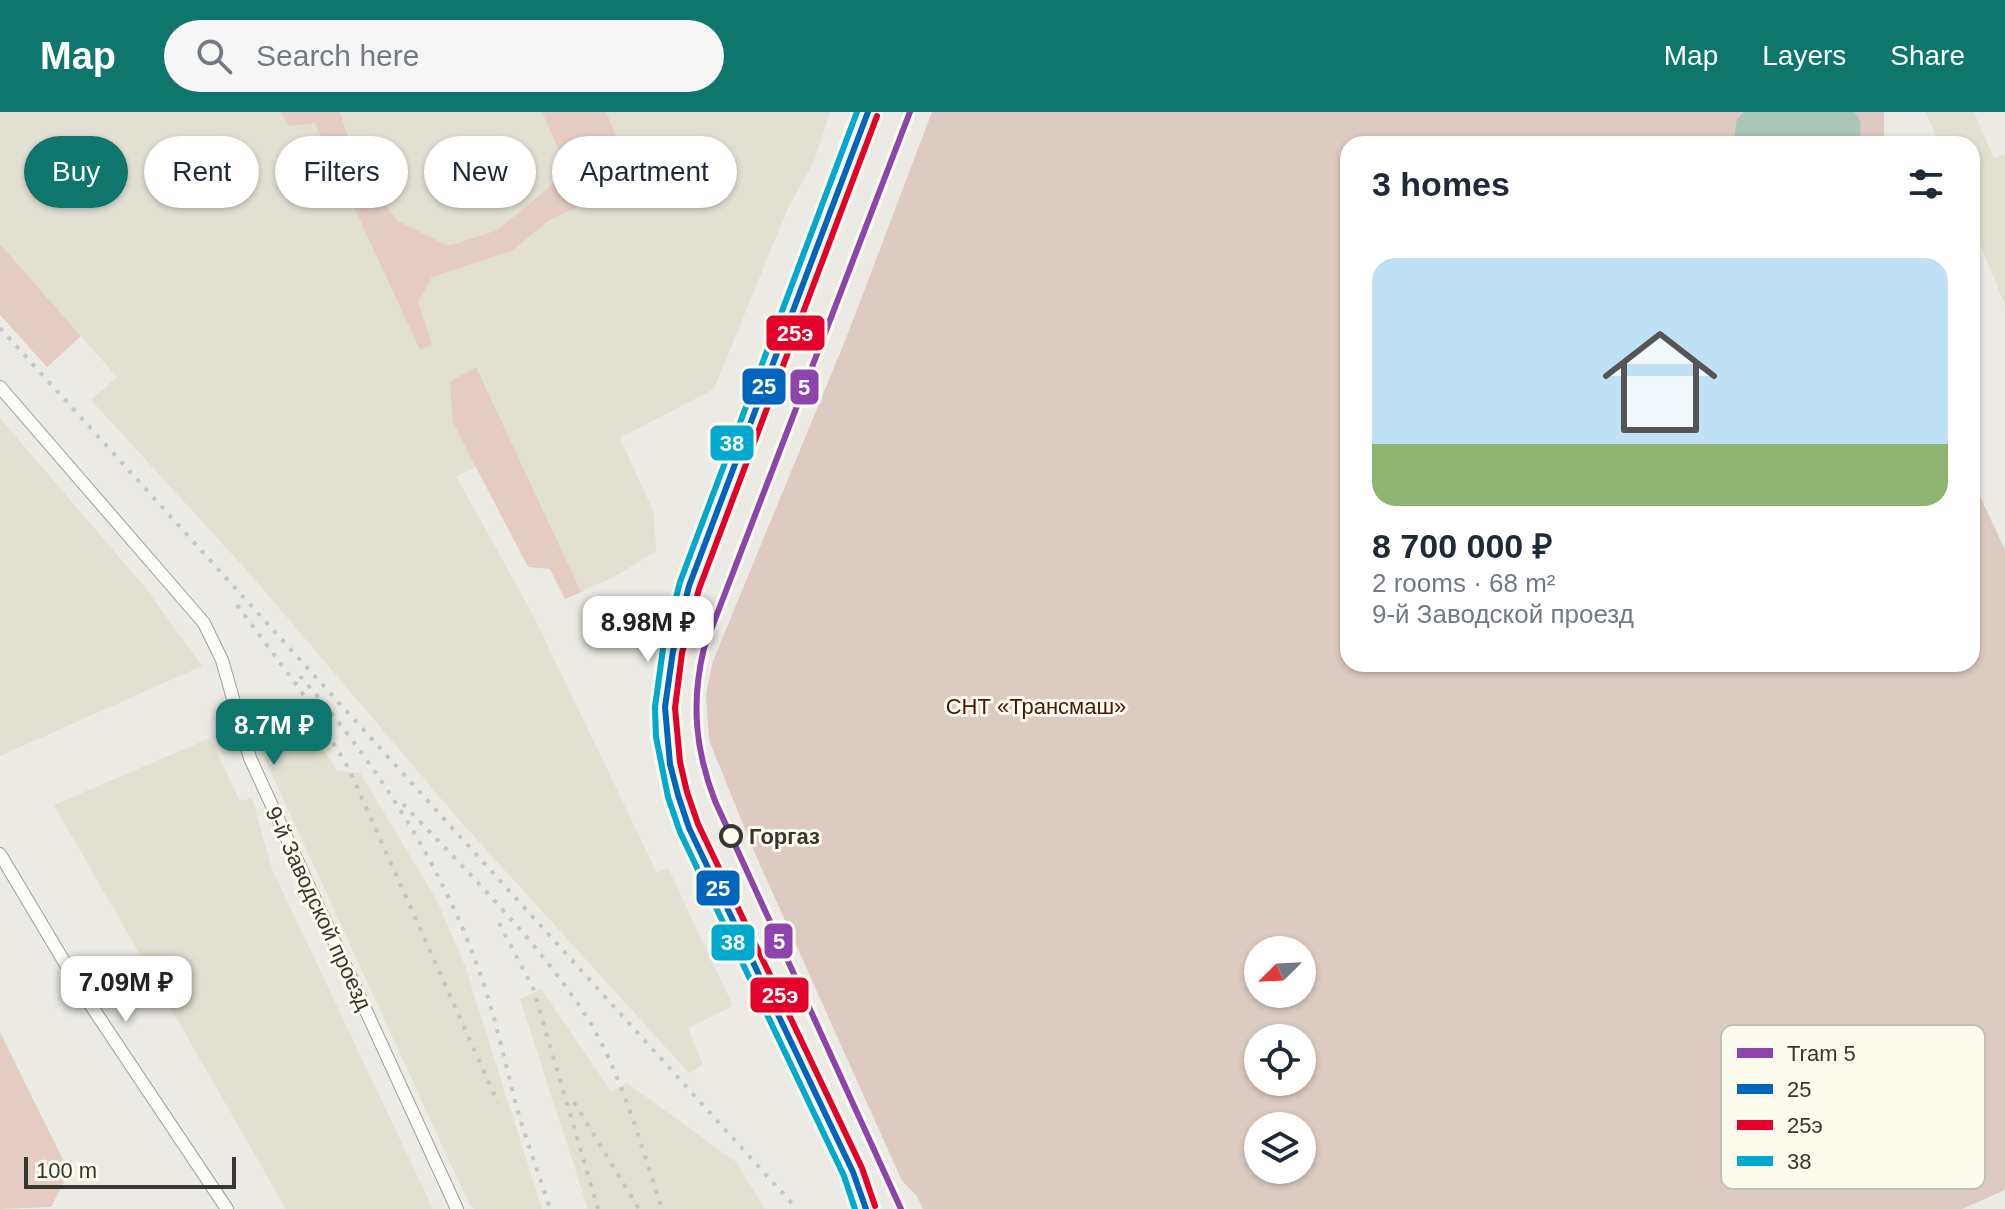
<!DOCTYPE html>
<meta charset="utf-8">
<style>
:root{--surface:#fff;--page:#f6f6f7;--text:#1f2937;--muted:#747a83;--accent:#0f766e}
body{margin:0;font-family:Arial,sans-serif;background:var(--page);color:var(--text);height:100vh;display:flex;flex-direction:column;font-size:30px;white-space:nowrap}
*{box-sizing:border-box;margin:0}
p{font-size:26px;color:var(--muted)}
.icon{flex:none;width:44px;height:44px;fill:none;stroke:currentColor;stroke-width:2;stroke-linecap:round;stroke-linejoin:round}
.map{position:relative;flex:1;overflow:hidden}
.drawer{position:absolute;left:1340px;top:24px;width:640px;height:536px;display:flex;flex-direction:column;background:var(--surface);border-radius:24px;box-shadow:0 2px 6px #0004}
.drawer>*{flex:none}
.guide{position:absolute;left:24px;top:24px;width:760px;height:72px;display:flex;gap:16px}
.needle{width:52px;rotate:246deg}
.buttons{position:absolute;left:1244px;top:824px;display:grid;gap:16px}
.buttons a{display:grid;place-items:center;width:72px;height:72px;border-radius:50%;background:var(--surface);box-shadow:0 2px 6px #0004;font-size:40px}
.scale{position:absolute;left:24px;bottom:20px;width:212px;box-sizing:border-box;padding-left:8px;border:4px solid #373632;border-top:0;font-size:22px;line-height:28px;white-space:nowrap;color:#373632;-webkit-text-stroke:6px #fcfbee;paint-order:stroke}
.price{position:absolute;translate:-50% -68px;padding:0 18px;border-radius:16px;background:#fff;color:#222;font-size:26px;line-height:52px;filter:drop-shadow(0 2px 4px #0008)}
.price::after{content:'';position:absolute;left:50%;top:48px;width:24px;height:18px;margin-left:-12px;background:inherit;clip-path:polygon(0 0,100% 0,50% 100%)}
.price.active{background:var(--accent);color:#fff}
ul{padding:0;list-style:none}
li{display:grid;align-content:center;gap:16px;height:424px;padding:0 32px}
li span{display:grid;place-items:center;height:248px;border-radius:24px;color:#555}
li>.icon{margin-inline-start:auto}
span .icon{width:144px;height:144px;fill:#fffc;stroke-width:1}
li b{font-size:34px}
h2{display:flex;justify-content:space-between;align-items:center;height:96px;padding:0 32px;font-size:34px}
.tag{padding:0 28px;border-radius:36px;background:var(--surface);box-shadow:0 2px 6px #0004;font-size:28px;line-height:72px}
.tag.active{background:var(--accent);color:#fff}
header{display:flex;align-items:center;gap:48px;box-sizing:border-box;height:112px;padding:0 40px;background:var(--accent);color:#fff}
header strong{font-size:38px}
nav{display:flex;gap:44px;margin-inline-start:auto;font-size:28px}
.search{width:560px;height:72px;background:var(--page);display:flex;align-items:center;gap:20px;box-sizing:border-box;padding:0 28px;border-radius:44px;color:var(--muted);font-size:30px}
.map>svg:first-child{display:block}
</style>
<header>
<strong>Map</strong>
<div class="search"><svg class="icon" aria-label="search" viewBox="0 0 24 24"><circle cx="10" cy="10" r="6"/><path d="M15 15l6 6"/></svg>Search here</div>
<nav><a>Map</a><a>Layers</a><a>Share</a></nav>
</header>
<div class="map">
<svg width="2005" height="1097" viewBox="0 0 2005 1097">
<rect width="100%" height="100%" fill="#ebeae4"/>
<!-- built -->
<path fill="#e2e0d3" d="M 0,0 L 830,0 L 815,47 L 787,98 L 714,277 L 620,326 L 654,401 L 656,439 L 614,465 L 565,487 L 495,347 L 456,364 L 532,501 L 657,761 L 668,756 L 733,894 L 688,916 L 703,953 L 689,961 L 460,709 L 251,463 L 91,288 L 117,265 L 0,132 Z
M 1926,0 L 1974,0 L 1994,46 L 2005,43 L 2005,193 L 1972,112 L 1972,32 L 1939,32 Z
M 0,306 L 144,474 L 202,554 L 0,644 Z
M 278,606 L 310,615 L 337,659 L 360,661 L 437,789 L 465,854 L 542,1097 L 475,1097 L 469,1092 L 247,608 Z
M 210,626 L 240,689 L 252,686 L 272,757 L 433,1097 L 286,1097 L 54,693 Z
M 541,877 L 611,979 L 627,971 L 736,1050 L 765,1097 L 588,1097 L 520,887 Z"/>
<!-- green -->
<path fill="#ddcac2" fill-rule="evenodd" d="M 932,0 L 1884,0 L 1884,32 L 1348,32 L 1348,552 L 1972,552 L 1972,367 L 2005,438 L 2005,1078 L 1962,1097 L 923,1097 L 917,1084 L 902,1069 L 753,737 L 709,628 L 706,582 L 713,549 L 847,224 ZM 1258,838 L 1302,838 L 1302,882 L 1258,882 ZM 1258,926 L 1302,926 L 1302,970 L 1258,970 ZM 1258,1014 L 1302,1014 L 1302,1058 L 1258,1058 Z"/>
<!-- forest -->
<path fill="#e4ccc2" d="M 281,0 L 340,0 L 359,60 L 398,109 L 448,134 L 498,118 L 568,59 L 542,0 L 606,0 L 626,47 L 620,75 L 548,109 L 513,138 L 432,165 L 418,190 L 432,232 L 420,238 L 315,11 L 289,14 Z
M 0,132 L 81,224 L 47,255 L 0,203 Z
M 476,255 L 581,480 L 565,487 L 550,457 L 528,455 L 453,311 L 450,270 Z
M 0,920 L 69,1060 L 51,1095 L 0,1097 Z"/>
<!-- water -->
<path fill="#a9c6b8" d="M 1744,0 L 1854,0 L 1860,8 L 1861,32 L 1733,32 L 1737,7 Z"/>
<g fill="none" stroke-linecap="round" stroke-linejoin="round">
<defs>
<path id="minor" d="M 0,275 L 204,511 L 222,548 L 250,646 L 457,1097
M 0,742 L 84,883 L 227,1097"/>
<path id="secondary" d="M 866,1097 L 853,1060 L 689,716 C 653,622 662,569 689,474 L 868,0"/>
</defs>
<!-- minor casing -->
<use href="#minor" stroke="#9f9e99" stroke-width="14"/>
<!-- secondary casing -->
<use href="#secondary" stroke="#9f9e99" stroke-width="20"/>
<!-- minor -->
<use href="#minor" stroke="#fcfcfb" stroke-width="12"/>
<!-- secondary -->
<use href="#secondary" stroke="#fcfcfb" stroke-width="18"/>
<!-- rail -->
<path stroke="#c5c5c3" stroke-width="4" stroke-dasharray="4 8" stroke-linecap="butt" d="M 0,216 L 797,1097
M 237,493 L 301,579 L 348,655 L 498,991
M 300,564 C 373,647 439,748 477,853 C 494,899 504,946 516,993 C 526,1028 539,1062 550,1097
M 403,692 C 463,755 540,832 586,904 C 622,961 641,1034 662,1097
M 499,811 L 533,876 L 598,1097
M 574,990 L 639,1097"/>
<defs>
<path id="bus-1" d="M 866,1097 L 853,1060 L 689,716 L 678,683 L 670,652 L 665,595 L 673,539 L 689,474 L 868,0"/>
<path id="bus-2" d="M 875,1094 L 862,1056 L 698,712 L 687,680 L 680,650 L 675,596 L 682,541 L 699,477 L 877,4"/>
<path id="bus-3" d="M 855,1097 L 844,1064 L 680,720 L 668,685 L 656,625 L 655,595 L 663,537 L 680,470 L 857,0"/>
</defs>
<!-- bus-1 casing -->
<use href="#bus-1" stroke="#fcfbee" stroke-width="12"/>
<!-- bus-2 casing -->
<use href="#bus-2" stroke="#fcfbee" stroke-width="12"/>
<!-- bus-3 casing -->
<use href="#bus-3" stroke="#fcfbee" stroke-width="12"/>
<!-- bus-1 -->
<use href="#bus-1" stroke="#0065bd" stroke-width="6"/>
<!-- bus-2 -->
<use href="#bus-2" stroke="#e4002b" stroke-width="6"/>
<!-- bus-3 -->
<use href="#bus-3" stroke="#00a9ce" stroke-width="6"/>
<defs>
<path id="tram-1" d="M 901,1097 L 715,689 C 695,637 691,590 704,536 L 910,0"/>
</defs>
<!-- tram-1 casing -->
<use href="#tram-1" stroke="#fcfbee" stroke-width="12"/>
<!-- tram-1 -->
<use href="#tram-1" stroke="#8e44ad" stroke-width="6"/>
</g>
<!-- markers -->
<circle fill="#fcfbee" stroke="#373632" stroke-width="4" cx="731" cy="724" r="10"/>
<g text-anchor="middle" stroke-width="6" stroke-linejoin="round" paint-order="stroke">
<!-- park labels -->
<g font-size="22" fill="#4a1707" stroke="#fcfbee">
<text x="1036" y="602">СНТ «Трансмаш»</text>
</g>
<!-- stop labels -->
<g font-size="22" font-weight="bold" fill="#373632" stroke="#fcfbee" text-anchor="start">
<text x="749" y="732">Горгаз</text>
</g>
<!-- street labels -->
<g font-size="22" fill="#373632" stroke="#fcfbee">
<text transform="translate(319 796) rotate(65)" y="8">9-й Заводской проезд</text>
</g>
</g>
<!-- legend -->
<rect x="1721" y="913" width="264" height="164" rx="12" fill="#fcfbee" stroke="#c1c0b6" stroke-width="2"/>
<rect x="1737" y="936" width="36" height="10" fill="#8e44ad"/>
<rect x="1737" y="972" width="36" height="10" fill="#0065bd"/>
<rect x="1737" y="1008" width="36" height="10" fill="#e4002b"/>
<rect x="1737" y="1044" width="36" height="10" fill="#00a9ce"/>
<g font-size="22" fill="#373632">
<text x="1787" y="949">Tram 5</text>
<text x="1787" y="985">25</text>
<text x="1787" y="1021">25э</text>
<text x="1787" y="1057">38</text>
</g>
<g stroke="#fcfbee" stroke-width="3">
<rect x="765" y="202" width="61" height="38" rx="8" fill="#e4002b"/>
<rect x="741" y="255" width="46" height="39" rx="8" fill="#0065bd"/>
<rect x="789" y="256" width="31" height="38" rx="8" fill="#8e44ad"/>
<rect x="709" y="312" width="46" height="38" rx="8" fill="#00a9ce"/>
<rect x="695" y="757" width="46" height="38" rx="8" fill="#0065bd"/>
<rect x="763" y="810" width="31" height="38" rx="8" fill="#8e44ad"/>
<rect x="710" y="811" width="46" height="39" rx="8" fill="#00a9ce"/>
<rect x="749" y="864" width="61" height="38" rx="8" fill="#e4002b"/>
</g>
<g font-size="22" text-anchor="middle" font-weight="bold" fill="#fff">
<text x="795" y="229">25э</text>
<text x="764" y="282">25</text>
<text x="804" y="283">5</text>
<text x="732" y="339">38</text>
<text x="718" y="784">25</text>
<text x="779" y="837">5</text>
<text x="733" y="838">38</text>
<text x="780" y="891">25э</text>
</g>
</svg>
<div class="buttons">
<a><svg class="needle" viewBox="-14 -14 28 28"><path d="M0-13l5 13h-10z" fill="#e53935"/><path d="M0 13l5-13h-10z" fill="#747a83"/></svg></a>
<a><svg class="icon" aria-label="locate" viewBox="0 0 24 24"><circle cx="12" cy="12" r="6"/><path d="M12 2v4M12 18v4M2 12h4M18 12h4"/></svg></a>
<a><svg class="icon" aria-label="layers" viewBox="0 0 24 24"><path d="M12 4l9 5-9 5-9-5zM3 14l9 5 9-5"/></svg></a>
</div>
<div class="scale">100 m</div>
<b class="price" style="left:648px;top:552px">8.98M ₽</b>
<b class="price active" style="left:274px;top:655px">8.7M ₽</b>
<b class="price" style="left:126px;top:912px">7.09M ₽</b>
<div class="guide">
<a class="tag active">Buy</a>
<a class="tag">Rent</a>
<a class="tag">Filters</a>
<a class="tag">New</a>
<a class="tag">Apartment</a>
</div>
<section class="drawer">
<h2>3 homes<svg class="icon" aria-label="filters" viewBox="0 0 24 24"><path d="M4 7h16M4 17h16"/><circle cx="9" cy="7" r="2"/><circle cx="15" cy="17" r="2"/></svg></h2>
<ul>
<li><span style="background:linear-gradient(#bfe0f5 75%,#8fb573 0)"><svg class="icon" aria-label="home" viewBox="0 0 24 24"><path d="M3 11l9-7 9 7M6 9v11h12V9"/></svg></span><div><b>8 700 000 ₽</b><p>2 rooms · 68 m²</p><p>9-й Заводской проезд</p></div></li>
</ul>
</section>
</div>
